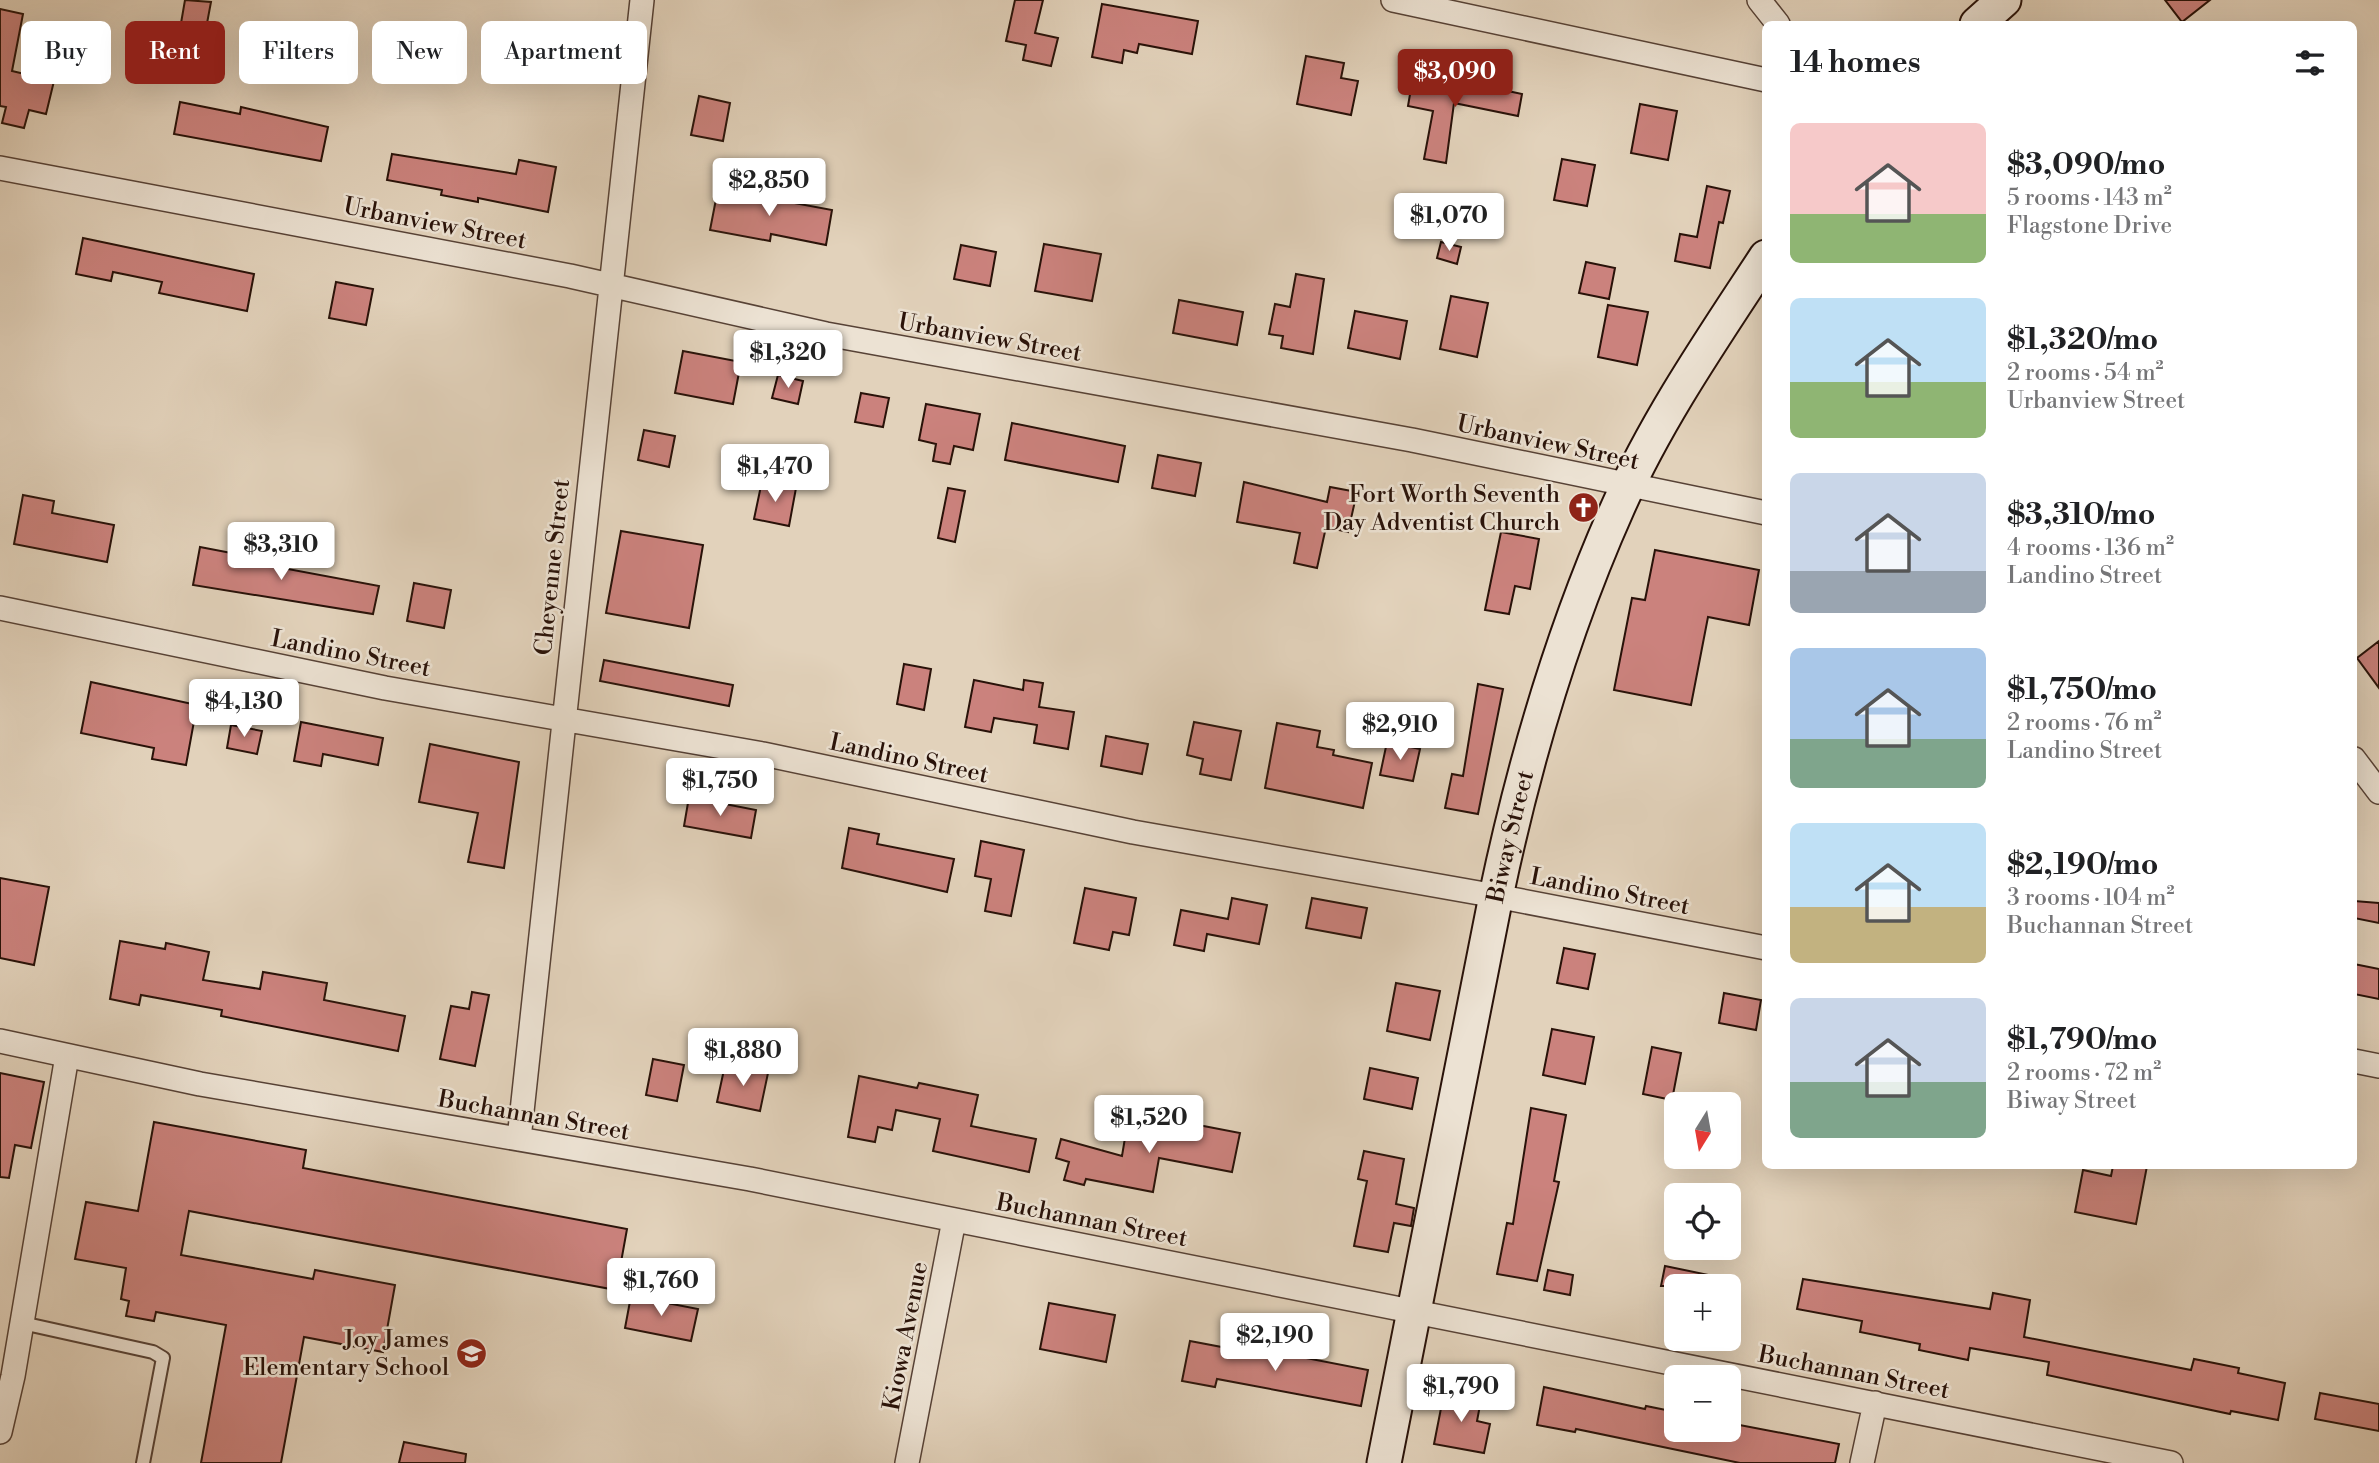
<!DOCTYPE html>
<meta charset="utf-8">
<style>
:root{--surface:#fff;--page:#f6f6f6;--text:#202124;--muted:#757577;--accent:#8f2418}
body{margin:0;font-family:"Libre Bodoni",serif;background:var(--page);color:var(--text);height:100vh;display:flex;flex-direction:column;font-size:26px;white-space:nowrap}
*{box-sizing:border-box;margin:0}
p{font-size:23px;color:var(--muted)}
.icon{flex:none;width:38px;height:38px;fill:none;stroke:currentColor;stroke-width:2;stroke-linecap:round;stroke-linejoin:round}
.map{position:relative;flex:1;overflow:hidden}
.sheet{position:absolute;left:1762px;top:21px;width:595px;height:1148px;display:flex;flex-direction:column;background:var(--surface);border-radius:10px;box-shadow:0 7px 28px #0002}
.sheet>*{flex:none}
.hud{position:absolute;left:21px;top:21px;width:665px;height:63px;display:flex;gap:14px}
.needle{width:46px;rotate:191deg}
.controls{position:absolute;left:1664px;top:1092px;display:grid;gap:14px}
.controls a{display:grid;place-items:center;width:77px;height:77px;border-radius:10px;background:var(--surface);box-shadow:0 7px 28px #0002;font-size:35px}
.price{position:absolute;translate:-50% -60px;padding:0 16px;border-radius:7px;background:#fff;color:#222;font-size:23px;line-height:46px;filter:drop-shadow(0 2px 4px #0008)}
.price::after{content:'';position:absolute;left:50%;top:42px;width:21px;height:16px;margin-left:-10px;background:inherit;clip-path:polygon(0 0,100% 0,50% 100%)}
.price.on{background:var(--accent);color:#fff}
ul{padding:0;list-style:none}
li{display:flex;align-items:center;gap:21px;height:175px;padding:0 28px}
li span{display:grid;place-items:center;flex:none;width:196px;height:140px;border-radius:10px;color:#555}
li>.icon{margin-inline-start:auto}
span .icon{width:84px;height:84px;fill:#fffc;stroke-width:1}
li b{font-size:30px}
h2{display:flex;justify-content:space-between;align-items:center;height:84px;padding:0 28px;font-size:30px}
.tag{padding:0 24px;border-radius:10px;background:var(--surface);box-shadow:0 7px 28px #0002;font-size:24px;line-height:63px}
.tag.on{background:var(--accent);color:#fff}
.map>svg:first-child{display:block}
</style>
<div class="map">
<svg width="2379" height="1463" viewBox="0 0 2379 1463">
<rect width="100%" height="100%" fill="#e2d2bb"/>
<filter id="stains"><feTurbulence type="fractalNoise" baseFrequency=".00286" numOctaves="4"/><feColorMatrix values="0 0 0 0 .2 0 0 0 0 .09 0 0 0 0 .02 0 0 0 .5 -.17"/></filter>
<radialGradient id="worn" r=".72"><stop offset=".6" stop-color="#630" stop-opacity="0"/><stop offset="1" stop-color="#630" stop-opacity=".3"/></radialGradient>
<!-- building -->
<path fill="#cb827d" stroke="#291209" stroke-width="2" d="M 185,0 L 211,2 L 205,34 L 180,29 Z
M 1015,0 L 1043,0 L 1035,33 L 1058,38 L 1051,66 L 1023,60 L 1026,45 L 1006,41 Z
M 2165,0 L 2210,0 L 2182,22 Z
M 1102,4 L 1198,21 L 1192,54 L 1139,44 L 1137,53 L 1124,50 L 1122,63 L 1092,57 Z
M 0,9 L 23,14 L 12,71 L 54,81 L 46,114 L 29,110 L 24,128 L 2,123 L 6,107 L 0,106 Z
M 1306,56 L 1344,63 L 1341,78 L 1358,81 L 1351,115 L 1297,104 Z
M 1413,77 L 1488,91 L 1489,87 L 1522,94 L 1518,116 L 1454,103 L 1446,163 L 1424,159 L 1433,111 L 1408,106 Z
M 699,96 L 730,103 L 723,141 L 691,135 Z
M 180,102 L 240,114 L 241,107 L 328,127 L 321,161 L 174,134 Z
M 1640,104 L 1677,111 L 1668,160 L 1631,153 Z
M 392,154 L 516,174 L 519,160 L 556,167 L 548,212 L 478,198 L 478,202 L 441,195 L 442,190 L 387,180 Z
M 1562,159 L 1595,165 L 1587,206 L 1554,200 Z
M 1707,186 L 1730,191 L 1723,223 L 1719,222 L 1710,268 L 1675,261 L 1680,234 L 1697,237 Z
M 718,189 L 832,210 L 826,245 L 771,234 L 770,241 L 710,230 Z
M 83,238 L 254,274 L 247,311 L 159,293 L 162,282 L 113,272 L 111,281 L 76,274 Z
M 1441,242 L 1461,247 L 1457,264 L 1437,258 Z
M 1044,244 L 1101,254 L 1092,301 L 1035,291 Z
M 961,245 L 996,252 L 990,286 L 954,279 Z
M 1586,262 L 1615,268 L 1609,299 L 1579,293 Z
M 1296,274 L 1324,279 L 1313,354 L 1281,348 L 1283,336 L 1269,334 L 1275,304 L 1290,307 Z
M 336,282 L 373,289 L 366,325 L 329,318 Z
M 1451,296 L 1488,303 L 1477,357 L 1440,349 Z
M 1179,300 L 1243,312 L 1237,345 L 1173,333 Z
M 1608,305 L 1648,312 L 1637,365 L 1598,357 Z
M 1355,311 L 1407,321 L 1400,359 L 1348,348 Z
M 683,351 L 741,362 L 733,404 L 675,393 Z
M 778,375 L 803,381 L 798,404 L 772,398 Z
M 861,393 L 889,398 L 883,427 L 855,422 Z
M 926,404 L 980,414 L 973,450 L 954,446 L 950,464 L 933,461 L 936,444 L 919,440 Z
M 1012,423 L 1125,446 L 1118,482 L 1005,460 Z
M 644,430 L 675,436 L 669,467 L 638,460 Z
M 1158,455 L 1201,463 L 1195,496 L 1152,488 Z
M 762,481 L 796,488 L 789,526 L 754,519 Z
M 1244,482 L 1327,502 L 1330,487 L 1357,492 L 1348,532 L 1326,527 L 1317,568 L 1294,563 L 1300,533 L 1237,522 Z
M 948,488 L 965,491 L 955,542 L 938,538 Z
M 23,495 L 54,501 L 52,513 L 114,525 L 107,562 L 14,544 Z
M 621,531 L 703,545 L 689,628 L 606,613 Z
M 1501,532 L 1539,539 L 1530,589 L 1515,586 L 1509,614 L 1485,610 Z
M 200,547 L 262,559 L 261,564 L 379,586 L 373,614 L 193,585 Z
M 1655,550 L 1759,570 L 1749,625 L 1708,617 L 1691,705 L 1614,690 L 1632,598 L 1645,600 Z
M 414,583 L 451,590 L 444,628 L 407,621 Z
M 2379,641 L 2379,688 L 2357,658 Z
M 604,660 L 733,685 L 729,706 L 600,681 Z
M 904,664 L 931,669 L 924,710 L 897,704 Z
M 974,680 L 1023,690 L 1024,680 L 1043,683 L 1039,707 L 1074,712 L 1068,749 L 1034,743 L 1037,725 L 994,718 L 991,732 L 965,727 Z
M 91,682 L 197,705 L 186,765 L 152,759 L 154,748 L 81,733 Z
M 1478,684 L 1503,689 L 1478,814 L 1445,808 L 1452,774 L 1463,776 Z
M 301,722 L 383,738 L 378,765 L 323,754 L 321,766 L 294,761 Z
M 1194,722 L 1241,731 L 1231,780 L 1200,774 L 1203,759 L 1187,755 Z
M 1277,723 L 1320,731 L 1317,747 L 1334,750 L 1333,755 L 1372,763 L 1363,808 L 1265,788 Z
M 231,725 L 262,731 L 257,754 L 227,748 Z
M 1106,736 L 1148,744 L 1142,774 L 1101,766 Z
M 1387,742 L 1420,749 L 1413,781 L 1380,775 Z
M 430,744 L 519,762 L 504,868 L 468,862 L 478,813 L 419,802 Z
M 689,797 L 756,810 L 751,838 L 684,826 Z
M 849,828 L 879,834 L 877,844 L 954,859 L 947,892 L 842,868 Z
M 981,841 L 1024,850 L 1011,916 L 985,911 L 991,879 L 975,876 Z
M 0,878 L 49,887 L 34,965 L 0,958 Z
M 1085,888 L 1136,898 L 1129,935 L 1113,932 L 1109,950 L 1074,943 Z
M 1232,898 L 1267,905 L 1259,944 L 1207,934 L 1204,951 L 1174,945 L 1181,910 L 1228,919 Z
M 1312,898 L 1367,908 L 1361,938 L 1306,928 Z
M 2354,901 L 2379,903 L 2379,923 L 2354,918 Z
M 120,941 L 165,949 L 166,943 L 209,952 L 203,980 L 260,989 L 263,972 L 327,983 L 324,1000 L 405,1016 L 398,1051 L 221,1016 L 222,1010 L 141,995 L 139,1005 L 110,999 Z
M 1564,948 L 1595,954 L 1588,989 L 1557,983 Z
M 2354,964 L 2379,969 L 2379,999 L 2354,994 Z
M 1396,983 L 1440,991 L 1430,1040 L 1387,1031 Z
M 472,992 L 489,995 L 475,1066 L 440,1059 L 451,1006 L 469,1009 Z
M 1724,993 L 1761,1000 L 1756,1030 L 1719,1023 Z
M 1552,1029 L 1594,1037 L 1585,1084 L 1543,1075 Z
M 1652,1047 L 1681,1053 L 1672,1100 L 1643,1094 Z
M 653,1059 L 684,1065 L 677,1101 L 646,1095 Z
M 725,1065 L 768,1073 L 760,1111 L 717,1102 Z
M 1370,1068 L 1418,1078 L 1412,1109 L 1364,1099 Z
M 0,1073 L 44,1082 L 31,1148 L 15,1145 L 9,1178 L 0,1177 Z
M 859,1076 L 917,1088 L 919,1083 L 978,1095 L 971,1126 L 1036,1139 L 1029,1172 L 933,1151 L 940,1119 L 896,1110 L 892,1130 L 878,1127 L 875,1142 L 848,1137 Z
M 1531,1108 L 1566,1115 L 1554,1181 L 1559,1182 L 1537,1281 L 1497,1274 L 1507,1223 L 1513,1224 Z
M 1128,1120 L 1192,1132 L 1193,1124 L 1240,1133 L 1232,1172 L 1159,1158 L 1153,1192 L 1086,1179 L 1084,1185 L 1064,1180 L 1069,1162 L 1056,1158 L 1061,1139 L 1122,1156 Z
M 154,1122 L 306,1150 L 303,1168 L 627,1229 L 616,1290 L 189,1211 L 181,1255 L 313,1279 L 315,1270 L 395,1285 L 383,1352 L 304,1337 L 281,1463 L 201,1463 L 226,1325 L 156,1312 L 154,1321 L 126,1316 L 129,1301 L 121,1299 L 126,1268 L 75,1259 L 86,1202 L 138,1211 Z
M 1364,1151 L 1404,1159 L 1396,1204 L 1414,1208 L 1411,1226 L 1394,1223 L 1388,1252 L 1354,1246 L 1367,1181 L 1358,1179 Z
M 2113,1166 L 2147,1166 L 2136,1224 L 2075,1212 L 2083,1170 L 2111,1176 Z
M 1665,1266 L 1723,1278 L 1723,1286 L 1661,1286 Z
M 1548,1270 L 1573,1275 L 1570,1295 L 1544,1290 Z
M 1803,1279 L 1990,1309 L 1993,1293 L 2030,1300 L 2024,1337 L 2191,1370 L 2194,1359 L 2239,1368 L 2238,1373 L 2285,1383 L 2278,1420 L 2231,1411 L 2230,1414 L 2047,1375 L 2049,1362 L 1970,1348 L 1968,1360 L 1919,1350 L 1920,1344 L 1860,1332 L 1862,1321 L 1797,1309 Z
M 631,1296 L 698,1309 L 691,1341 L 625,1328 Z
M 1049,1303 L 1115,1315 L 1106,1362 L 1040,1349 Z
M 1190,1341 L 1243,1351 L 1244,1346 L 1368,1370 L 1361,1406 L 1217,1379 L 1215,1387 L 1182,1381 Z
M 1544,1387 L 1645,1409 L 1646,1406 L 1676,1412 L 1676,1430 L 1729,1430 L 1729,1423 L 1839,1444 L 1835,1463 L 1740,1463 L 1576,1429 L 1575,1432 L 1537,1425 Z
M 1444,1393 L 1481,1400 L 1477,1421 L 1490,1424 L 1484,1453 L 1434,1444 Z
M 2320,1393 L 2379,1404 L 2379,1431 L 2315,1419 Z
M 404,1442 L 466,1454 L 465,1463 L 399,1463 Z"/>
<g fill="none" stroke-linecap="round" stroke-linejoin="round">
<defs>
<path id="lane" d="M 22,1323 L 153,1352 L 163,1358 L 143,1463"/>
<path id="street" d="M 1393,0 L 1766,80
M 1759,0 L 1778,24
M 0,168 L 570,276 L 826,334 L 1412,440 L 1766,513
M 0,608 L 385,688 L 763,754 L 1133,832 L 1496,896 L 1766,948
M 2354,759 L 2379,792
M 0,1041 L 200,1084 L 750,1179 L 2171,1463
M 2354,1061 L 2379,1066
M 519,1139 L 642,0
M 0,1432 L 13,1376 L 67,1056
M 907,1463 L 954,1220
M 1862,1463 L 1875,1403"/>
<g id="secondary">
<path d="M 1977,24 L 2004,0"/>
<path id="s1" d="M 1384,1463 L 1496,896 C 1524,763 1562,632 1618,507 C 1657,419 1713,338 1766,257"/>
</g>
</defs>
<!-- lane casing -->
<use href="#lane" stroke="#574236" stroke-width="16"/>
<!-- street casing -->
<use href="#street" stroke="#574236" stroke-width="26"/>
<!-- secondary casing -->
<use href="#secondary" stroke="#291209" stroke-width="37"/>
<!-- lane -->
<use href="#lane" stroke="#ece2d3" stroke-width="12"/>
<!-- street -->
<use href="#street" stroke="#ece2d3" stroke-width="23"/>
<!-- secondary -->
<use href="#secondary" stroke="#ece2d3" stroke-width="33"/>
</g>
<!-- icons -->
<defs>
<symbol id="church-disc" viewBox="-11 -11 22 22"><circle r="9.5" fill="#8f2418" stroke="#ece2d3"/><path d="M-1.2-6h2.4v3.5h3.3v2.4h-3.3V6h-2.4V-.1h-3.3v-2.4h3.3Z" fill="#fff"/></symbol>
<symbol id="school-disc" viewBox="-11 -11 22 22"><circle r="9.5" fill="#8f2418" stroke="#ece2d3"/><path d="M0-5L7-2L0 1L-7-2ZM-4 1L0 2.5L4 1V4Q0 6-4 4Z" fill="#fff"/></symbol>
</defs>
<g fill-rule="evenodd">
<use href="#church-disc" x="1566" y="490" width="35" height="35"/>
<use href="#school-disc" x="454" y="1336" width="35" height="35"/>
</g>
<g text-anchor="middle" stroke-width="5" stroke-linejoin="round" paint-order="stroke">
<!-- street labels -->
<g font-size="24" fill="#291209" stroke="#ece2d3">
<text transform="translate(435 223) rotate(11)" y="8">Urbanview Street</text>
<text transform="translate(990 337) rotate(10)" y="8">Urbanview Street</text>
<text transform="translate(1548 442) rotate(12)" y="8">Urbanview Street</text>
<text transform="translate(552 567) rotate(-84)" y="8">Cheyenne Street</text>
<text transform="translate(351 653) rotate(11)" y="8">Landino Street</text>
<text transform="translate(909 758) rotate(12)" y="8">Landino Street</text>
<text dy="8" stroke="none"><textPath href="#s1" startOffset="639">Biway Street</textPath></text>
<text transform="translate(1610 891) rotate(11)" y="8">Landino Street</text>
<text transform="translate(534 1115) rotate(10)" y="8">Buchannan Street</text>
<text transform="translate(1092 1220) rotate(11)" y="8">Buchannan Street</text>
<text transform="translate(905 1336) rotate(-79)" y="8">Kiowa Avenue</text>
<text transform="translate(1854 1372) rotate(11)" y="8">Buchannan Street</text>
</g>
<!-- poi labels -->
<g font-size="24" fill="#291209" stroke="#ece2d3" text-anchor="end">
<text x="1560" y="502">Fort Worth Seventh<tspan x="1560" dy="28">Day Adventist Church</tspan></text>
<text x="449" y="1347">Joy James<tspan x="449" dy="28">Elementary School</tspan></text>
</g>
</g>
<rect width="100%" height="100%" filter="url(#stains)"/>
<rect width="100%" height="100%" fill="url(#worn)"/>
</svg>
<div class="controls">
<a><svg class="needle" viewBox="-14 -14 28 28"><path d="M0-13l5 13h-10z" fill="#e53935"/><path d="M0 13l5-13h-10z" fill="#757577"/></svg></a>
<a><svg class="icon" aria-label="locate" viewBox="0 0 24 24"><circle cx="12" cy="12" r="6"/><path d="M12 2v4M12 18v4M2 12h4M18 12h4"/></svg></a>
<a>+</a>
<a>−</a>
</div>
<b class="price on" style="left:1455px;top:109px">$3,090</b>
<b class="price" style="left:769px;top:218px">$2,850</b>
<b class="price" style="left:1449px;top:253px">$1,070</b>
<b class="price" style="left:788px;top:390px">$1,320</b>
<b class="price" style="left:775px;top:504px">$1,470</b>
<b class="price" style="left:281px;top:582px">$3,310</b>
<b class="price" style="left:244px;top:739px">$4,130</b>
<b class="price" style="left:1400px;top:762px">$2,910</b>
<b class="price" style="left:720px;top:818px">$1,750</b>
<b class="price" style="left:743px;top:1088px">$1,880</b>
<b class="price" style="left:1149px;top:1155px">$1,520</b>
<b class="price" style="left:661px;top:1318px">$1,760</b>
<b class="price" style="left:1275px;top:1373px">$2,190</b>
<b class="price" style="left:1461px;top:1424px">$1,790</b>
<div class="hud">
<a class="tag">Buy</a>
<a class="tag on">Rent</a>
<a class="tag">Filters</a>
<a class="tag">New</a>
<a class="tag">Apartment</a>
</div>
<section class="sheet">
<h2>14 homes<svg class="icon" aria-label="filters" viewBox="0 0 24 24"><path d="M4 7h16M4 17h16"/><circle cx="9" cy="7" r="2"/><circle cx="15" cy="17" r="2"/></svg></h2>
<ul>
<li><span style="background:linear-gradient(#f6c9c9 65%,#8fb573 0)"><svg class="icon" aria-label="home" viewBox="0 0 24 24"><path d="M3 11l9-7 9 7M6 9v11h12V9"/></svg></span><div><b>$3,090/mo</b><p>5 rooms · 143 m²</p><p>Flagstone Drive</p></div></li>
<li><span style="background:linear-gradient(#bfe0f5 60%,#8fb573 0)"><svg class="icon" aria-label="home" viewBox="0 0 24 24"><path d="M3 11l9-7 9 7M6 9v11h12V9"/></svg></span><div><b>$1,320/mo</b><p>2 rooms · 54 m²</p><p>Urbanview Street</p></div></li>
<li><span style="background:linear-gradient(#c9d6e8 70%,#9aa5b1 0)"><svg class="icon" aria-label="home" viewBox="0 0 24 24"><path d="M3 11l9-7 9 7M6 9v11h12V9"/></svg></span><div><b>$3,310/mo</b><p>4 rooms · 136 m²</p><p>Landino Street</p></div></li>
<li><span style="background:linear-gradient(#a9c7e8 65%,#7fa58c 0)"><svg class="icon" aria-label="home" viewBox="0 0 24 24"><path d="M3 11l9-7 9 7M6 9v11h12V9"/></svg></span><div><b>$1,750/mo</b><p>2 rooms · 76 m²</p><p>Landino Street</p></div></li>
<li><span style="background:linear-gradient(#bfe0f5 60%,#c2b280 0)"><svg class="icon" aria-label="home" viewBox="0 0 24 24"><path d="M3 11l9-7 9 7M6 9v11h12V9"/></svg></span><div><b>$2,190/mo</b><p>3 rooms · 104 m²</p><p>Buchannan Street</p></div></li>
<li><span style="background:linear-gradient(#c9d6e8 60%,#7fa58c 0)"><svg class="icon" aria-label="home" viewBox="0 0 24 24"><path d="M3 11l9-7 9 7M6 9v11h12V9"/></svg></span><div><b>$1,790/mo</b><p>2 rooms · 72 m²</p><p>Biway Street</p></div></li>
</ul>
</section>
</div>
